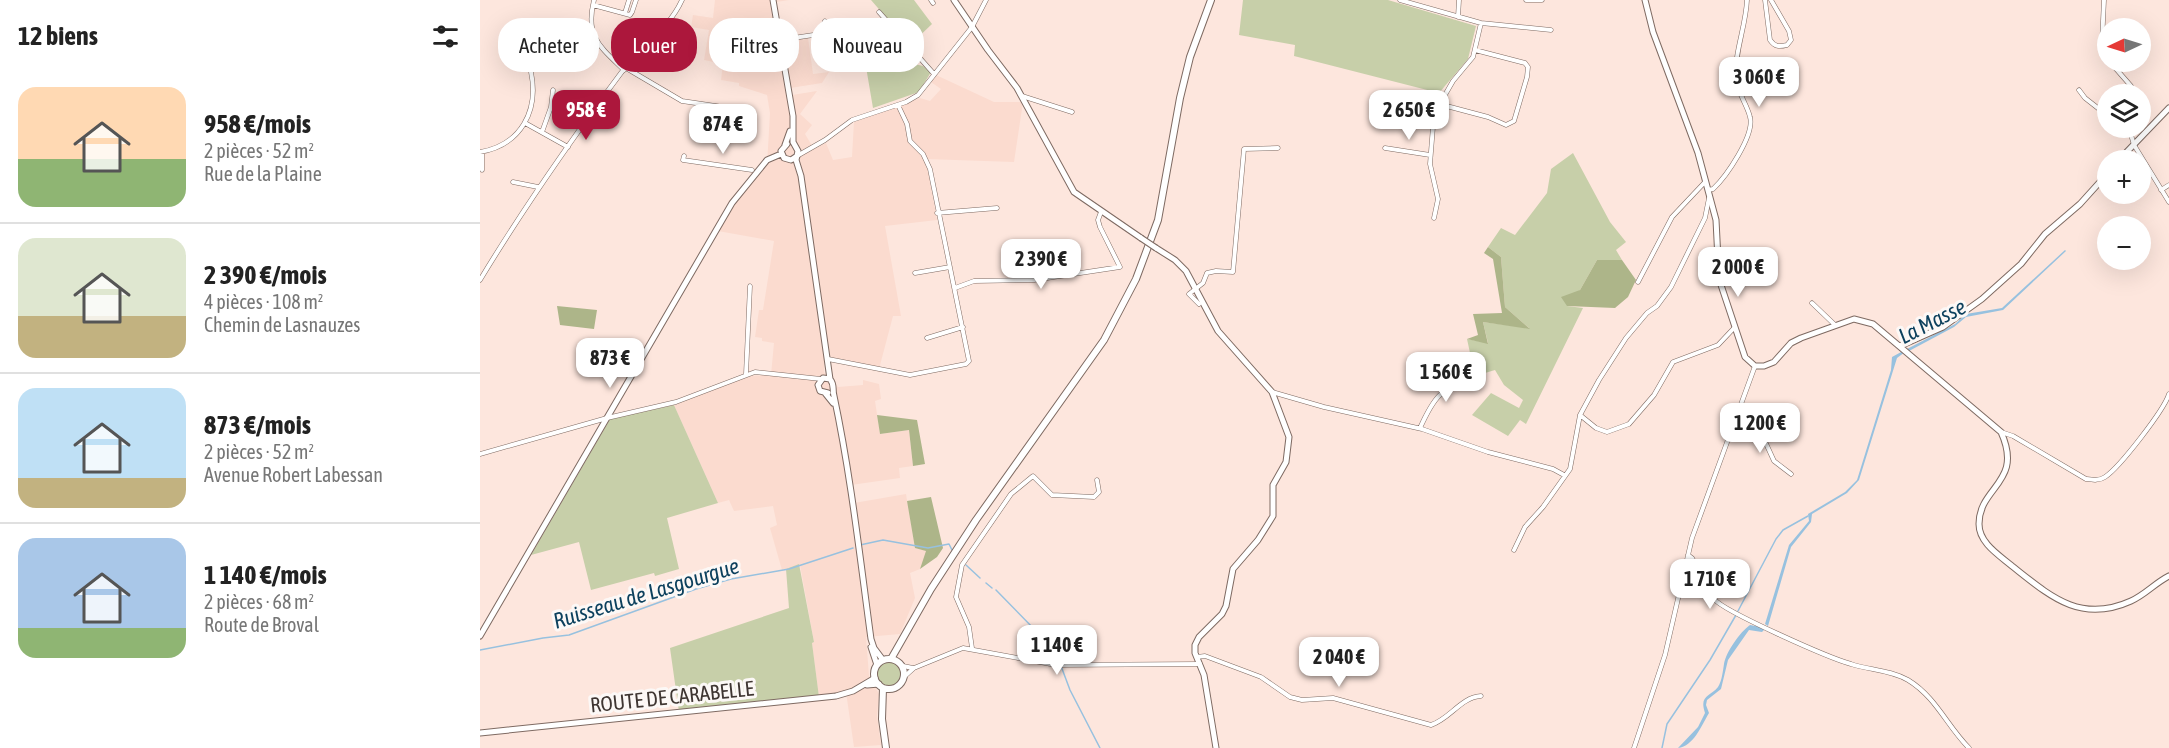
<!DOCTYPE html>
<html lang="fr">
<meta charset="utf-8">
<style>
:root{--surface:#fff;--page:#f6f6f6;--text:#222;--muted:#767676;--line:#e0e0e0;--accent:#ac173c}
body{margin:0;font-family:"Asap Condensed",sans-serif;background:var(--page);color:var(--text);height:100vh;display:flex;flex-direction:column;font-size:22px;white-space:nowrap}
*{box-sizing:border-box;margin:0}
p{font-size:20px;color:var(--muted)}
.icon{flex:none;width:33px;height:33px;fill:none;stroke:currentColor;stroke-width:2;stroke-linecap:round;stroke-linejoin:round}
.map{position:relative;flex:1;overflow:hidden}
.side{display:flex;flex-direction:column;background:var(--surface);width:480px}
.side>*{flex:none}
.banner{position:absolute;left:18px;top:18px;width:570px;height:54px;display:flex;gap:12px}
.needle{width:39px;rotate:266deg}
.controls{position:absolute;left:1617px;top:18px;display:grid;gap:12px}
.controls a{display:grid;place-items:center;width:54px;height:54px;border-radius:50%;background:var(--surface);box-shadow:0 6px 24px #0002;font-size:30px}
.price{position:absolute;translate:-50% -51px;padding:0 14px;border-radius:12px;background:#fff;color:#222;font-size:20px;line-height:39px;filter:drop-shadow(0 2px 3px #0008)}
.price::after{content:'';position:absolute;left:50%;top:36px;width:18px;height:14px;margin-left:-9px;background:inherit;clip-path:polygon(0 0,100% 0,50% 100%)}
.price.selected{background:var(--accent);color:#fff}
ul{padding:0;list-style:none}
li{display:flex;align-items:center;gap:18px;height:150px;padding:0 18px}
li+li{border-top:2px solid var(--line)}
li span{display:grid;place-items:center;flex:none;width:168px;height:120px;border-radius:18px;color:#555}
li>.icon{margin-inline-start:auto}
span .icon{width:72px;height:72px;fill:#fffc;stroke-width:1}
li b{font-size:26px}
h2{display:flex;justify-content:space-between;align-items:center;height:72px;padding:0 18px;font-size:26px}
.tag{padding:0 21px;border-radius:24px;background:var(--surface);box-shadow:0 6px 24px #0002;font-size:21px;line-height:54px}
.tag.selected{background:var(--accent);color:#fff}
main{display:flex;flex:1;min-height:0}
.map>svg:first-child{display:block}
</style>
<main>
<section class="side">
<h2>12 biens<svg class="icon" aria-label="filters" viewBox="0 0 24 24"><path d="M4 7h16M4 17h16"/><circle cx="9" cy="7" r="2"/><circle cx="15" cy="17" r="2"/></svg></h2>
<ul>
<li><span style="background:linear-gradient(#ffd9b3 60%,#8fb573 0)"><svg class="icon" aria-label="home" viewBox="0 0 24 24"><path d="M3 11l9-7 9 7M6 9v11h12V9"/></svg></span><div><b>958 €/mois</b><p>2 pièces · 52 m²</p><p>Rue de la Plaine</p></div></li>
<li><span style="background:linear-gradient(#dfe7d0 65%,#c2b280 0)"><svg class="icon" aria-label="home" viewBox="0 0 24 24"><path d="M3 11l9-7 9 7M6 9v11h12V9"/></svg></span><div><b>2 390 €/mois</b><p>4 pièces · 108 m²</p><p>Chemin de Lasnauzes</p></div></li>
<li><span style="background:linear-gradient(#bfe0f5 75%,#c2b280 0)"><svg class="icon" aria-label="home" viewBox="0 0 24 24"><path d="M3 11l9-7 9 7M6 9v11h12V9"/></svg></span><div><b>873 €/mois</b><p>2 pièces · 52 m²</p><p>Avenue Robert Labessan</p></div></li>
<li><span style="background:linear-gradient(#a9c7e8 75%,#8fb573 0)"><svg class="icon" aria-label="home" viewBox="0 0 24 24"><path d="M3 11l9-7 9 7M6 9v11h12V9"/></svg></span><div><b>1 140 €/mois</b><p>2 pièces · 68 m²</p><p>Route de Broval</p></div></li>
</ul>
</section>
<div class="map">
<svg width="1689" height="748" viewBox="0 0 1689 748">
<rect width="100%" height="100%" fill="#fde6dd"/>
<!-- built -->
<path fill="#fbdbcf" d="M 235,0 L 309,0 L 290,3 L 297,42 L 328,38 L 333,74 L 349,72 L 342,83 L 310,88 L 312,95 L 337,91 L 320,114 L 332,125 L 325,134 L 334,149 L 346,143 L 353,160 L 372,157 L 374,122 L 440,98 L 450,101 L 461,89 L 451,82 L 456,75 L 514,102 L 543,102 L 534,162 L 446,159 L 457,220 L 405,226 L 421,316 L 413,316 L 399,369 L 344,356 L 344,372 L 358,387 L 383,385 L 383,380 L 399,384 L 401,399 L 395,401 L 400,434 L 429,430 L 433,466 L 419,468 L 420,478 L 371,485 L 374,503 L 426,494 L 435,548 L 447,551 L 440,569 L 430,573 L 435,598 L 420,634 L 386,637 L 389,676 L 399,694 L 397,716 L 401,745 L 374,747 L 366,692 L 339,697 L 332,643 L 334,642 L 320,565 L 302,570 L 290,528 L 297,525 L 293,506 L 254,511 L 249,500 L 238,503 L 194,405 L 269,376 L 291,375 L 294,343 L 282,341 L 282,338 L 275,337 L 279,310 L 283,310 L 294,241 L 238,231 L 256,201 L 287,165 L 290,113 L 287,95 L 259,86 L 259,83 L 241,80 L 243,64 L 224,60 L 229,30 L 211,27 L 213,15 L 233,18 Z"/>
<!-- green -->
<path fill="#c7cfa9" d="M 391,0 L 434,0 L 452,24 L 430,45 Z
M 763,0 L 908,0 L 996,26 L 988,59 L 959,93 L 814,56 L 815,45 L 759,35 Z
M 393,54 L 443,66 L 451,72 L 439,92 L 393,108 L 385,61 Z
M 1093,153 L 1130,222 L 1146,242 L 1136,250 L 1142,260 L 1117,260 L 1100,290 L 1087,306 L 1103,308 L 1046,424 L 1040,420 L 1028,436 L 992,415 L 1011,393 L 1039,408 L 1043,400 L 1024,385 L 1015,370 L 995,376 L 987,339 L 1008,343 L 1003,322 L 1049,328 L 1025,307 L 1021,257 L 1008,247 L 1021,228 L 1035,235 L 1067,193 L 1071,169 Z
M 194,405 L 238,503 L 187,518 L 199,569 L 175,576 L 174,573 L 111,590 L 99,542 L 51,555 L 130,419 Z
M 319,564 L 334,642 L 332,643 L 339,697 L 199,712 L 190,648 L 309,608 L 306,569 Z
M396 674a13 13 0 1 1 26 0a13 13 0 1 1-26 0Z"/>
<!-- forest -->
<path fill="#adb589" d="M 1008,247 L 1021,257 L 1025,307 L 1050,329 L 1003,322 L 1008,344 L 987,339 L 998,335 L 993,314 L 1022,313 L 1013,259 L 1004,253 Z
M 1117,260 L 1142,260 L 1156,280 L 1148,297 L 1135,308 L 1087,306 L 1081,297 L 1100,290 Z
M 77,306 L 117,310 L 114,329 L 80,325 Z
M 397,415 L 437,420 L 445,464 L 433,466 L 429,430 L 400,434 Z
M 451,497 L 463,548 L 457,557 L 440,569 L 446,551 L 435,548 L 427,501 Z"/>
<!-- water -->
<path fill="#97c1df" d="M 1585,250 L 1586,251 L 1523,310 L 1486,317 L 1474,327 L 1429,351 L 1427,349 L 1475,324 L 1486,314 L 1522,308 Z
M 1423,351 L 1425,352 L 1417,358 L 1379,480 L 1367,493 L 1332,514 L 1331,522 L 1311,547 L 1288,626 L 1285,624 L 1309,545 L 1329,521 L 1328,514 L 1365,492 L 1377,480 L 1411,370 L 1412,357 Z
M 1270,625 L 1286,628 L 1282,632 L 1269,630 L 1248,660 L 1241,689 L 1227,700 L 1226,705 L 1229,713 C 1221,726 1214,746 1198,748 L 1218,727 L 1225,713 C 1219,695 1230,697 1238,687 C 1242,681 1243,670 1244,664 C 1246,652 1260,632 1270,625 Z"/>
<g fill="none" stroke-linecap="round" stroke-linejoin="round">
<!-- stream -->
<path stroke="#97c1df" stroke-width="1.5" d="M 380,545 L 403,540 L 448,548 L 469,544 L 472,550
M 486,565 L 500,578
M 506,583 L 512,588
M 516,590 L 556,631 L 581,663
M 1258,611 L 1296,539 L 1303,530 L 1328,516
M 0,650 L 63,638 L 89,635 L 216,589 L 251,579 L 309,569 L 373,548
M 581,666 L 590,690 L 620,748
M 1182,748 L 1187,724 L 1230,660 L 1256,615"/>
<defs>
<path id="street" d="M 114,0 C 105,36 119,46 144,70
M 451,0 L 453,3
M 920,0 L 1001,23 L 1071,30
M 1046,0 L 1062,0
M 1285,0 L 1290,40 C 1295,47 1299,47 1307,45 L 1311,40 L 1309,31 L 1291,0
M 1624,0 L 1622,42 L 1628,59
M 113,5 L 150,15 L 152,12 L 156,0
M 399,12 L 454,74
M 145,13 L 149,0
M 978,17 L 979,0
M 300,40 L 340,34 L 345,21
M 95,60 L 116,40
M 1630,62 L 1651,86 L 1653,94
M 146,68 L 202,101 L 256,109
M 1599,90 L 1605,98 L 1628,116
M 542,96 L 592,112
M 959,104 L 1008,117 L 1026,125 L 1034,121 L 1047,77 L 1048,67 L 1045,63 L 995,50
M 45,123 L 88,147
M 1641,128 L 1649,134
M 1649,128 L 1654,145 L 1689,202
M 62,132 L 71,107 L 73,90
M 905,148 L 950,155
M 0,152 C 41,145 59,111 51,72
M 2,152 L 2,170
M 204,156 L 203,160 L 272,170
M 317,156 L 345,140 L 372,120 L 426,102 L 438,95 L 492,27 L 506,0
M 33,182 L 58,187
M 1228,190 L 1233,189 C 1246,177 1275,135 1270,117 C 1267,104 1257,92 1256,78 C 1254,53 1266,26 1267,0
M 1681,190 L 1689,185
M 457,213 L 517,208
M 954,218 L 958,199 L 950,164 L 954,114 L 973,81 L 993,57 L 1001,23
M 435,273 L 470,267
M 0,280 C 43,209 91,140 141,73 C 160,48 189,29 202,0
M 1158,282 L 1192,217 L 1225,182
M 475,288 L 494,281 L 554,280 L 640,267 L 620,227 L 618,220 L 621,212
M 1332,303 L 1355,325
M 719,304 L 709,294 L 723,283 L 727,273 L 736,271 L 753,272 L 764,149 L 798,148
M 447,338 L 483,327
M 348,359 L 430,375 L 486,364 L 489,361 L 450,169 L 443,154 L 430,141 L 427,124 L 418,105
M 266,374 L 270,286
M 792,392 L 844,407 L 942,429 L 1008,452 L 1073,469 L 1084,475
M 1257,413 L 1283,437 L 1294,461 L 1311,474
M 1100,415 L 1116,428 L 1127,432 L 1149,424 L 1174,395 L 1193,362 L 1238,345 L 1255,327
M 940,428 C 954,397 960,389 993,378
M 1521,432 L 1533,436 L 1606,479 C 1613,480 1619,481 1625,477 C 1640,467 1684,410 1689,394
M 0,454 L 127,418 L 196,402 L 275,372 L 341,379
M 1034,550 L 1045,527 L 1063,507 L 1090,469 L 1100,415 L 1119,380 L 1146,338 L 1167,313 L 1177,306 L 1191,287 L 1225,218 L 1229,198
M 1208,555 L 1212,558 C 1219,571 1225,587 1234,599 C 1245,612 1349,658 1371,664 C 1389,670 1411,670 1428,680 C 1456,697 1467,726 1489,748
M 492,648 L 489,627 L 476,597 L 482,565 L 531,494 L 553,476 L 572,495 L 614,497 L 619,492 L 617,480
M 717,657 L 725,656 L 781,677 L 810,697 L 822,700 L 853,698 L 951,725 C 970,719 981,697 1001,696
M 423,666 L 433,668
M 424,677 L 434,668 L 483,648 L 576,665 L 720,664
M 1154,748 L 1185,655 L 1212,538 L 1275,366"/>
<path id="secondary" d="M 293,0 L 313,116 L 313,142 L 318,151 L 316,160 L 321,176 L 350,379 C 355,385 352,389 354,396 C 371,476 380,558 391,639 L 394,648 L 403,660
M 474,0 L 508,50 L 537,88 L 594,192 L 661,238
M 1165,0 L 1173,32 L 1218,153 L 1236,220 L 1239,279 L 1265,357 L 1275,366 L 1284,366 L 1294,362 L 1311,343 L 1321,338 L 1374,319 L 1393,324 L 1521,432 C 1544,483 1499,486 1499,524 C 1499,543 1519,555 1532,566 C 1570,596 1600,624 1651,601 C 1665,595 1675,583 1689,576
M 307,144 L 301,151 L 304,158 L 311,160 L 317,156
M 305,145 L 310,131
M 1639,160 L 1689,108
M 676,248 L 695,260 L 706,271 L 738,331 L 792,392 L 809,437 L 806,462 L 793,485 L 793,516 L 778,540 L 753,569 L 746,606 L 742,614 L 719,637 L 715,645 L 715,653 L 724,675 L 736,748
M 1420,346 L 1463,327 L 1502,299 L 1541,264 L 1565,234 L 1600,204 L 1628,173
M 345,393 L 353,403
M 348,393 L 340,391 L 338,385 L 343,378 L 350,379
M 0,636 L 252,203 L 287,160 L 301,154
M 391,647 L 397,665
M 387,685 L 399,684
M 0,733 L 356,696 L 373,691 L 395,678"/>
<path id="primary" d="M394 674a15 15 0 1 1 30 0a15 15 0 1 1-30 0Z
M 411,659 L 451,589 L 496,520 L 624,340 L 656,279 L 678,220 L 700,98 L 710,57 L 731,0
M 403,688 L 402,719 L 406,748"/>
</defs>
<!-- street casing -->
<use href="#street" stroke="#7e6a62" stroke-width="5"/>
<!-- secondary casing -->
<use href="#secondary" stroke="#7e6a62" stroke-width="7"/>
<!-- primary casing -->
<use href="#primary" stroke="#7e6a62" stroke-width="8"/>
<!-- street -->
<use href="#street" stroke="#fff" stroke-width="4"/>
<!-- secondary -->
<use href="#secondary" stroke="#fff" stroke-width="5"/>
<!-- primary -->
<use href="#primary" stroke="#fff" stroke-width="6"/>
<defs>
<path id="secondary-bridge" d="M 661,238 L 676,248"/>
</defs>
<!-- secondary-bridge casing -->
<use href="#secondary-bridge" stroke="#7e6a62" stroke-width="7" stroke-linecap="butt"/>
<!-- secondary-bridge -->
<use href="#secondary-bridge" stroke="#fff" stroke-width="5"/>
</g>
<g text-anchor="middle" stroke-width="6" stroke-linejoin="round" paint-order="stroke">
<!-- street labels -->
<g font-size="21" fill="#3f3632" stroke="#fcf8f6">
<text transform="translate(192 697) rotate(-6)" y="7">ROUTE DE CARABELLE</text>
</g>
<!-- water labels -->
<g font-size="22" font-style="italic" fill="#0c405d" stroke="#fcf8f6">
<text transform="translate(1452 321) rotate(-27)" y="8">La Masse</text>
<text transform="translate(166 593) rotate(-17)" y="8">Ruisseau de Lasgourgue</text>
</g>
</g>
</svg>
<div class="controls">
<a><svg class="needle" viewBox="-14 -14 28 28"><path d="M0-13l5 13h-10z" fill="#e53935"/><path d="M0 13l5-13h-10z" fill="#767676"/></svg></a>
<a><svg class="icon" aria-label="layers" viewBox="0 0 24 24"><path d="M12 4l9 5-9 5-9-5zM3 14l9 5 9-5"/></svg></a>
<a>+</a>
<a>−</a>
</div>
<b class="price" style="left:1279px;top:108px">3 060 €</b>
<b class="price selected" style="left:106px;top:141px">958 €</b>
<b class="price" style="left:929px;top:141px">2 650 €</b>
<b class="price" style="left:243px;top:155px">874 €</b>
<b class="price" style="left:561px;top:290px">2 390 €</b>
<b class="price" style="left:1258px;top:298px">2 000 €</b>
<b class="price" style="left:130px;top:389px">873 €</b>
<b class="price" style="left:966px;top:403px">1 560 €</b>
<b class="price" style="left:1280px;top:454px">1 200 €</b>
<b class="price" style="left:1230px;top:610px">1 710 €</b>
<b class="price" style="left:577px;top:676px">1 140 €</b>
<b class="price" style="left:859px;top:688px">2 040 €</b>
<div class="banner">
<a class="tag">Acheter</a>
<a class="tag selected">Louer</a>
<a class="tag">Filtres</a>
<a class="tag">Nouveau</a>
</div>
</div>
</main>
